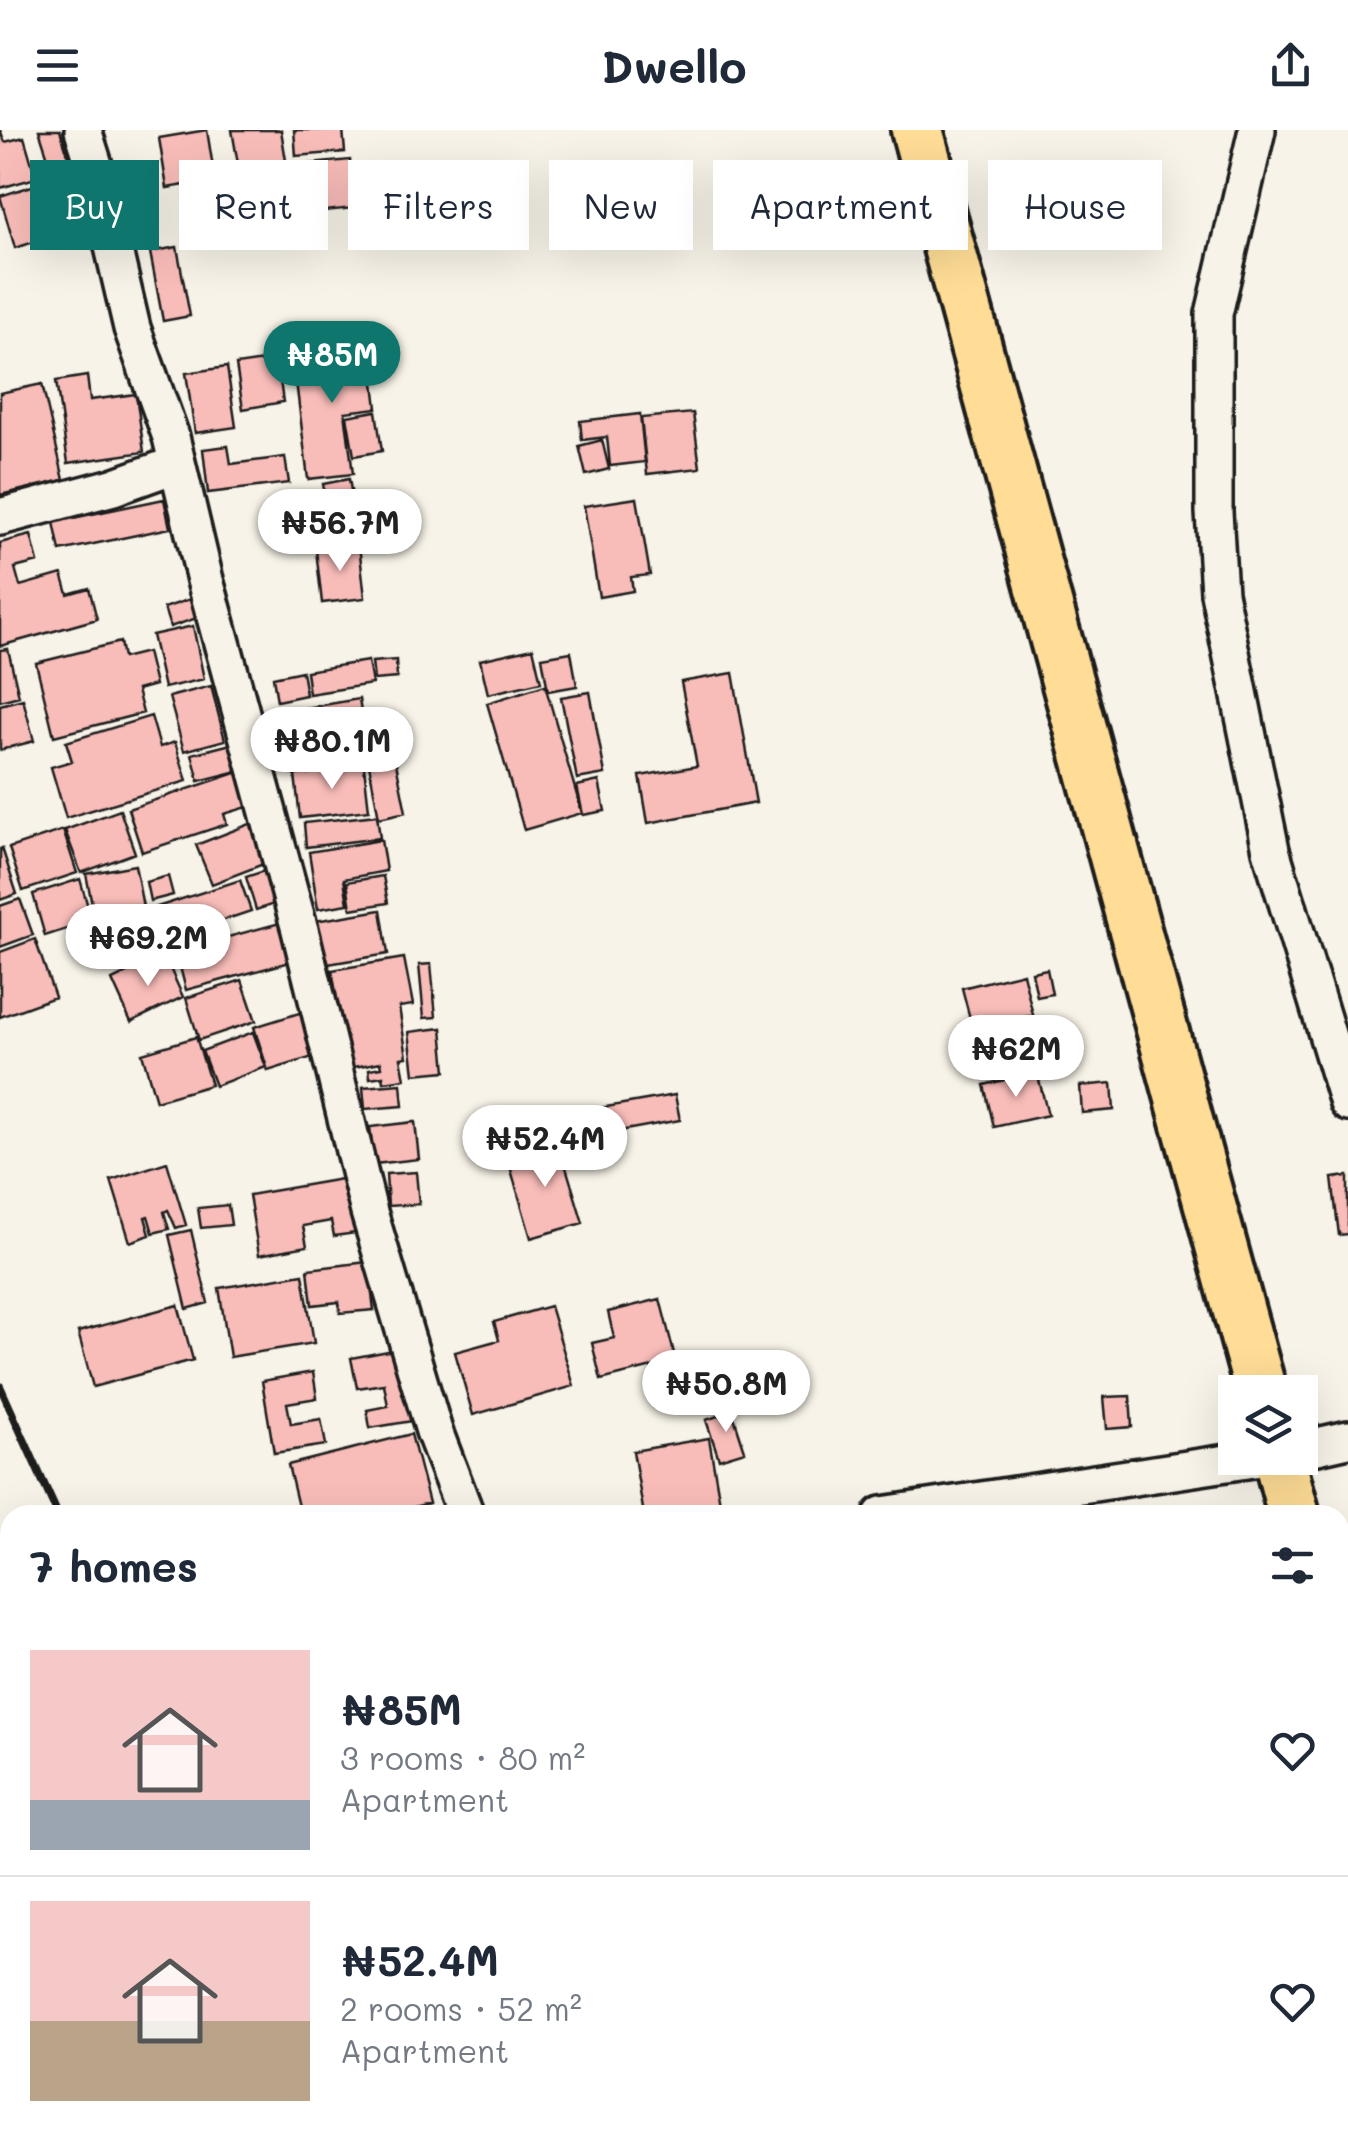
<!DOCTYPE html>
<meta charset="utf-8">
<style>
:root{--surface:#fff;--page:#f6f6f7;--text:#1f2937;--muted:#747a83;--line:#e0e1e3;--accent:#0f766e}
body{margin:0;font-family:Mali,sans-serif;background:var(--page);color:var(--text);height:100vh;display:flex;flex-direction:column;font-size:38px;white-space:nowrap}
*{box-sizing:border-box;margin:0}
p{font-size:32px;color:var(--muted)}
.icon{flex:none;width:55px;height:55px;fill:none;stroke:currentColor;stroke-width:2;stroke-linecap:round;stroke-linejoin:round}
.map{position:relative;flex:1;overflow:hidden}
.side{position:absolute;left:0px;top:1375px;width:1350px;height:642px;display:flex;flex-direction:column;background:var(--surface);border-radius:30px 30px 0 0;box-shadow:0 10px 40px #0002}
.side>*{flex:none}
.top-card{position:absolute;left:30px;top:30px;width:1290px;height:90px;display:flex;gap:20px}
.tools{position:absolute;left:1218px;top:1245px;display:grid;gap:20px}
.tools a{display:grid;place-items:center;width:100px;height:100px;border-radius:0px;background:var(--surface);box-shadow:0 10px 40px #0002;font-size:50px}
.price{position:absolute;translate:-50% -85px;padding:0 22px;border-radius:35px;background:#fff;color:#222;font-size:32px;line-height:65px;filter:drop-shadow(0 2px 5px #0008)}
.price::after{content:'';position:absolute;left:50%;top:60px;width:30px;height:22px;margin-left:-15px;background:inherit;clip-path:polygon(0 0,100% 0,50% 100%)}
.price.current{background:var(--accent);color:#fff}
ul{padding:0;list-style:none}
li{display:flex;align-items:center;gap:30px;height:250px;padding:0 30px}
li+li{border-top:2px solid var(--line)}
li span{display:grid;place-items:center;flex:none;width:280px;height:200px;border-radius:0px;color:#555}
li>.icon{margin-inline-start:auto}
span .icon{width:120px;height:120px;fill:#fffc;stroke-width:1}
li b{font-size:42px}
h2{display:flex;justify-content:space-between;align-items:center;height:120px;padding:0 30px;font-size:42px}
.pill{padding:0 35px;border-radius:0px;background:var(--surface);box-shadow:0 10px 40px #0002;font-size:35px;line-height:90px}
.pill.current{background:var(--accent);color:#fff}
header{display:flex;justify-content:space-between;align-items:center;height:130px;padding:0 30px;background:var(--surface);font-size:45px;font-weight:700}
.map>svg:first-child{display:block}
</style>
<header><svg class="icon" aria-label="menu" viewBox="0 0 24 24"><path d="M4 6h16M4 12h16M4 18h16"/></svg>Dwello<svg class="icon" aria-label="share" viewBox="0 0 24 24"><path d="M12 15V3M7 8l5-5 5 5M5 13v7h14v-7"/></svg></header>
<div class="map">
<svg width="1348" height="2017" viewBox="0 0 1348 2017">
<rect width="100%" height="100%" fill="#f7f3e8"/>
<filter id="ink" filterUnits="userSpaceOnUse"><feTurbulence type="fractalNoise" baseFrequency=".01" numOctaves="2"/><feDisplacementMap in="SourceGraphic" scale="20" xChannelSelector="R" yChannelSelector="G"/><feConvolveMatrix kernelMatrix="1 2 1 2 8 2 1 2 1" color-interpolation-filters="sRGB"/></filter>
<g filter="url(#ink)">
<!-- building -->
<path fill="#f9bdb9" stroke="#1c1c1c" stroke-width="2.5" d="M 0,0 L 5,12 L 24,7 L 36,48 L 0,58 Z
M 39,0 L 60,0 L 71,34 L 52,40 Z
M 207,0 L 215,50 L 167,58 L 159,8 Z
M 232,0 L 281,0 L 288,43 L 241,51 Z
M 294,0 L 343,0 L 345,22 L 296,26 Z
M 350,30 L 355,78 L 294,84 L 289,36 Z
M 51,50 L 67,102 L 15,118 L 0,66 Z
M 247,73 L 251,100 L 213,106 L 209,79 Z
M 177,117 L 190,186 L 163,191 L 150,122 Z
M 370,218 L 377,278 L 345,282 L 353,344 L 308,349 L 293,227 Z
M 277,229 L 283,272 L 243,279 L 236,235 Z
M 227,237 L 236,297 L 195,303 L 186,243 Z
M 87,246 L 90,270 L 136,264 L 144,322 L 68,333 L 56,251 Z
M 42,254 L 64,350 L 0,365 L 0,263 Z
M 376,281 L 382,321 L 354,326 L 347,286 Z
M 693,283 L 700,338 L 647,344 L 641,288 Z
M 640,284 L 645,332 L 610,336 L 607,307 L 582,310 L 580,291 Z
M 602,310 L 609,339 L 586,345 L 579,316 Z
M 228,316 L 231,334 L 285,327 L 289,353 L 208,363 L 203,319 Z
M 349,349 L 359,406 L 333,410 L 323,354 Z
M 637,368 L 650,445 L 631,447 L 633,461 L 599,467 L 584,376 Z
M 164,369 L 170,398 L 60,421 L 54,392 Z
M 31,405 L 38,432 L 15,438 L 20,456 L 62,444 L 68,464 L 89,458 L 97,489 L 0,516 L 0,413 Z
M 359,415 L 365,468 L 322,473 L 316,420 Z
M 193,468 L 200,487 L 170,497 L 164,478 Z
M 193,496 L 204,549 L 164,558 L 152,505 Z
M 120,512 L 123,528 L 147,522 L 155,555 L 137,560 L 143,583 L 54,606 L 36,533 Z
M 533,518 L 541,552 L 488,564 L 480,530 Z
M 8,519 L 19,566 L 0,571 L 0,520 Z
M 571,522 L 577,556 L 548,561 L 542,527 Z
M 396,530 L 397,548 L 374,550 L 372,532 Z
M 368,531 L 372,554 L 309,564 L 306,541 Z
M 302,541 L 306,565 L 277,571 L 273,547 Z
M 733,543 L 756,673 L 648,693 L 640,646 L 697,636 L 681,552 Z
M 545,555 L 582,683 L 524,700 L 487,573 Z
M 211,556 L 225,610 L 184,621 L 169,567 Z
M 590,562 L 605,644 L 577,649 L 561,567 Z
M 23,569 L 34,611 L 0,620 L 0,575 Z
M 359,569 L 363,595 L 309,604 L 305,578 Z
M 151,586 L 160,617 L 175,612 L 187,651 L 66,688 L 51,637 L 72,631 L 66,612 Z
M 393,594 L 395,621 L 336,627 L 333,600 Z
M 325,603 L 333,630 L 292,642 L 284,615 Z
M 235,613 L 242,640 L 199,651 L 192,624 Z
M 394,623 L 406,682 L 379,688 L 368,629 Z
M 364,636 L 369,680 L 300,688 L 295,645 Z
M 239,642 L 251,676 L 224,684 L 227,694 L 142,722 L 128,679 Z
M 599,651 L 605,681 L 583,685 L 577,656 Z
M 120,680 L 135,723 L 81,743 L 65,700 Z
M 377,685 L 380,708 L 306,717 L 304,693 Z
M 255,692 L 271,731 L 212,754 L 196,715 Z
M 63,700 L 77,743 L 23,761 L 9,718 Z
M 381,710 L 386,741 L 344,749 L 348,774 L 318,779 L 309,722 Z
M 2,718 L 17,764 L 0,770 L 0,719 Z
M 135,735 L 143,777 L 133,779 L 140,812 L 101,819 L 86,744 Z
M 270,739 L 280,772 L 256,780 L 246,747 Z
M 168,746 L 173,765 L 150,771 L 146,752 Z
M 383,746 L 388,773 L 351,779 L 347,752 Z
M 80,749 L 92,791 L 45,806 L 33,764 Z
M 240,750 L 251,781 L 165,810 L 154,778 Z
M 20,769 L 33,805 L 0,817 L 0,776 Z
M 381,780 L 388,824 L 322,835 L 315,791 Z
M 291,790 L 301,829 L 186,860 L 176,821 Z
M 35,809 L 55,867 L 0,887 L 0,822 Z
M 164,825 L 183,867 L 131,892 L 112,850 Z
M 404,828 L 413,875 L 399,877 L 407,927 L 401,928 L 405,949 L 384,952 L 383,946 L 370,948 L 369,939 L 382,937 L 381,932 L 349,938 L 332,840 Z
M 431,834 L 436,887 L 424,888 L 419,835 Z
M 1047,839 L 1052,864 L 1037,867 L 1032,842 Z
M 1023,843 L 1033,885 L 973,900 L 962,858 Z
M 242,850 L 256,891 L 199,910 L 186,868 Z
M 312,879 L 326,923 L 268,941 L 254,897 Z
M 1026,896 L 1035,939 L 983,949 L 975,906 Z
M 442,898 L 446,941 L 414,944 L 409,902 Z
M 253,902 L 266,937 L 215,956 L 202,921 Z
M 196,907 L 211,955 L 156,971 L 142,923 Z
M 1037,942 L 1048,985 L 994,997 L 984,955 Z
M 1112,953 L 1114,980 L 1082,983 L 1080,956 Z
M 401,954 L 403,976 L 365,979 L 363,957 Z
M 675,965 L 680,990 L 565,1011 L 560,985 Z
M 415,992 L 419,1029 L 374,1034 L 370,997 Z
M 558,1011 L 583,1093 L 531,1108 L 507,1026 Z
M 167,1032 L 186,1095 L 176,1098 L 168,1080 L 164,1082 L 169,1099 L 153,1103 L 148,1086 L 145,1087 L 150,1105 L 130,1112 L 111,1050 Z
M 416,1042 L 419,1074 L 388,1076 L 386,1044 Z
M 1348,1046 L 1348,1104 L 1339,1105 L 1332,1048 Z
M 353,1047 L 363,1102 L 334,1106 L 331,1091 L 303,1096 L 307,1116 L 259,1125 L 249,1065 Z
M 228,1075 L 231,1095 L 201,1098 L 198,1078 Z
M 191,1100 L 208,1173 L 187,1179 L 169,1105 Z
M 368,1132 L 374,1180 L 340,1183 L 339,1172 L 312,1175 L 308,1139 Z
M 303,1144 L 314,1213 L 230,1227 L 219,1158 Z
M 660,1169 L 676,1231 L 601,1250 L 592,1213 L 614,1208 L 608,1182 Z
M 178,1175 L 193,1230 L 93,1257 L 78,1202 Z
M 550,1176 L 574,1256 L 473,1285 L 455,1222 L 499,1210 L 494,1192 Z
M 399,1219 L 412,1291 L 370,1298 L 367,1280 L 388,1276 L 384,1254 L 357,1258 L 351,1228 Z
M 313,1242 L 317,1268 L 287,1273 L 291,1294 L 321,1289 L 326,1315 L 274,1323 L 262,1251 Z
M 1130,1266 L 1132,1297 L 1107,1299 L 1104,1267 Z
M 732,1281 L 745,1321 L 719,1329 L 706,1290 Z
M 411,1304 L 429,1373 L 383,1385 L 300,1385 L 288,1335 Z
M 709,1308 L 722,1385 L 644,1385 L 633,1321 Z
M 0,1605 L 10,1621 L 10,1737 L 0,1721 Z
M 0,1757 L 10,1776 L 10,1818 L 0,1823 Z
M 10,1871 L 10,1929 L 0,1934 L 0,1876 Z
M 66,2008 L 187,2008 L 165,2017 L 70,2017 Z
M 453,2008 L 504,2008 L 508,2017 L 457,2017 Z
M 771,2008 L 802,2008 L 806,2017 L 762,2017 L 773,2012 Z"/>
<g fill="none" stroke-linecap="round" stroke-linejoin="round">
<defs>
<path id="minor" d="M 83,0 L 94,35 L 132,198 L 171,307 L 205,450 L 300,800 L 369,1082 L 434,1301 L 466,1385
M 1257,0 L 1214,184 L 1214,382 L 1219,463 L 1271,720 L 1348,973
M 0,387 L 113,357 L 177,334
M 1300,1320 L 1348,1309
M 882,1385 L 1260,1328
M 0,1526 L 10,1543
M 210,2008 L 211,2017
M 618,2017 L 619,2008"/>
<path id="highway" d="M 917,0 L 1261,1262
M 1279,1328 L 1294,1385
M 1340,1628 L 1340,1738
M 1225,2017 L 1232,2008
M 1269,2017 L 1273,2008"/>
</defs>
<!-- minor casing -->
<use href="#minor" stroke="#1c1c1c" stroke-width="42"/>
<!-- highway casing -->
<use href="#highway" stroke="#1c1c1c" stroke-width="58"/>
<!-- minor -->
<use href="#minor" stroke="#f7f3e8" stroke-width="35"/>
<!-- highway -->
<use href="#highway" stroke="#ffdd96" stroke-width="50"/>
<!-- rail -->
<path stroke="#1c1c1c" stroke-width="8" d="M 0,1256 L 58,1385
M 338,2008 L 342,2017"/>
</g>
</g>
</svg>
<div class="tools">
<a><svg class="icon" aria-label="layers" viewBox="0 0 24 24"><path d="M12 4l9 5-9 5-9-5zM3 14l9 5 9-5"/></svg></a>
</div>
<b class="price current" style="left:332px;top:276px">₦85M</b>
<b class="price" style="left:340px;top:444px">₦56.7M</b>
<b class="price" style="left:332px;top:662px">₦80.1M</b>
<b class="price" style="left:148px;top:859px">₦69.2M</b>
<b class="price" style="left:1016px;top:970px">₦62M</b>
<b class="price" style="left:545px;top:1060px">₦52.4M</b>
<b class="price" style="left:726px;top:1305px">₦50.8M</b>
<div class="top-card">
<a class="pill current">Buy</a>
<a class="pill">Rent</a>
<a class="pill">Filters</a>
<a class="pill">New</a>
<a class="pill">Apartment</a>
<a class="pill">House</a>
</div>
<section class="side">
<h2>7 homes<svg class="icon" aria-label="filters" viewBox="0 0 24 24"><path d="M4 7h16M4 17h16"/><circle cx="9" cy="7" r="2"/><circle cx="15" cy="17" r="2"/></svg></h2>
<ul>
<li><span style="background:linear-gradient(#f6c9c9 75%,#9aa5b1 0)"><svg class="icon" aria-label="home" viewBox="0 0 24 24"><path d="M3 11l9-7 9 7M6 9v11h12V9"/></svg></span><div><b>₦85M</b><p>3 rooms · 80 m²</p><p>Apartment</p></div><svg class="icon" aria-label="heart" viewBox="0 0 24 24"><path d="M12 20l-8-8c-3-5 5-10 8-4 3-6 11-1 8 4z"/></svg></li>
<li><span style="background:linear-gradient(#f6c9c9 60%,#b9a48a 0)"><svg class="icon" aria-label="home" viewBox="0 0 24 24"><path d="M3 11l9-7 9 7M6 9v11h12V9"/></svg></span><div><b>₦52.4M</b><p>2 rooms · 52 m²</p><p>Apartment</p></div><svg class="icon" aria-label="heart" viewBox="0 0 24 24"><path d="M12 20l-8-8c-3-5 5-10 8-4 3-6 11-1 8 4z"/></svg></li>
</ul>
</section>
</div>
